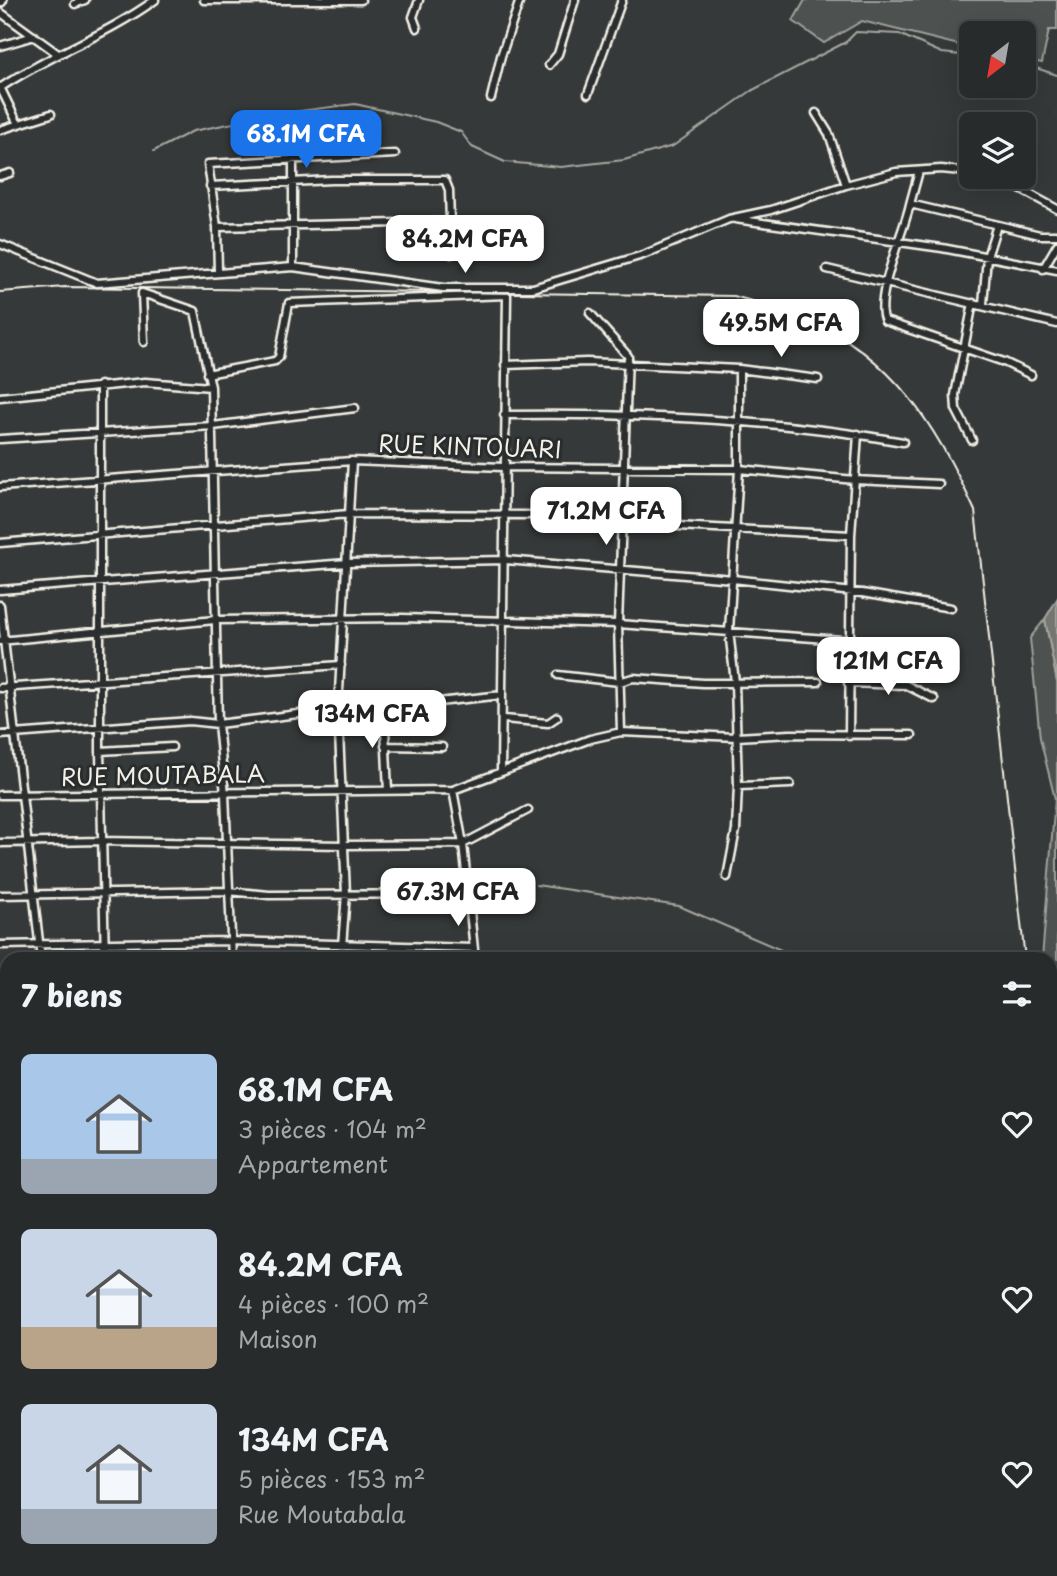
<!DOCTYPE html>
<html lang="fr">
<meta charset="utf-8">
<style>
:root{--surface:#282b2b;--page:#343737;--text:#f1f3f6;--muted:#a5a7a9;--line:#444747;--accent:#1a73e8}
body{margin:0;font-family:"Playpen Sans",sans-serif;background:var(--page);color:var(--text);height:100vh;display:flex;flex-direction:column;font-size:26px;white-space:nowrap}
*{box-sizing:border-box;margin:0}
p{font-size:23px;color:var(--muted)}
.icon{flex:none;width:38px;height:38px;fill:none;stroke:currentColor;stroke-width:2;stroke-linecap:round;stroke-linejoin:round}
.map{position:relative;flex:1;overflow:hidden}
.sheet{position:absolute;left:0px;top:952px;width:1057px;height:625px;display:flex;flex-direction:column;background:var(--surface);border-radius:21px 21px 0 0;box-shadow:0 7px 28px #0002,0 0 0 2px var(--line)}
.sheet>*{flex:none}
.needle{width:46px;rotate:211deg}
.controls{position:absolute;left:959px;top:21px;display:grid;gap:14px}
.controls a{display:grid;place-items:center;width:77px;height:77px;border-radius:10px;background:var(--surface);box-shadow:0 7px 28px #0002,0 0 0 2px var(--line);font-size:35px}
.price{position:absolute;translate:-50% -60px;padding:0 16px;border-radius:14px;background:#fff;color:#222;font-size:23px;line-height:46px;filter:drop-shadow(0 2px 4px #0008)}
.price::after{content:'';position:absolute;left:50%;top:42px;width:21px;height:16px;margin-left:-10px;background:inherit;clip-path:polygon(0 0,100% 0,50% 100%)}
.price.active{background:var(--accent);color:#fff}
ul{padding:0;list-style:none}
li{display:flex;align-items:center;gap:21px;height:175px;padding:0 21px}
li span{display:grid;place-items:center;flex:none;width:196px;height:140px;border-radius:10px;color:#555}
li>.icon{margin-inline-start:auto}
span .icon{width:84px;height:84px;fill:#fffc;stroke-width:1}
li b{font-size:30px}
h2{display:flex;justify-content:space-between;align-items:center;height:84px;padding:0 21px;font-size:30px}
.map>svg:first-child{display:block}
</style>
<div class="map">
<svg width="1057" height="1576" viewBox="0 0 1057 1576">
<rect width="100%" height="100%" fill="#363939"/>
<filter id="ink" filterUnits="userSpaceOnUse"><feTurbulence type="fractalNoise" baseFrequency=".0143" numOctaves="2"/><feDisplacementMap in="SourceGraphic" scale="14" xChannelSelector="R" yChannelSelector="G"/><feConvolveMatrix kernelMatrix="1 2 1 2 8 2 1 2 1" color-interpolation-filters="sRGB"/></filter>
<g filter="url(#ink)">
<!-- green -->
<path fill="#4e514f" stroke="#a1a19c" stroke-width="2" d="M 805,0 L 1057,0 L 1057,30 L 1049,30 L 1042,63 L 1024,59 L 1024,33 L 971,33 L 971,48 L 862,21 L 824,43 L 793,21 Z
M 1045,619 L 1057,682 L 1057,1060 L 1050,1020 L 1050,959 L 1042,959 L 1055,799 L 1040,738 L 1030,638 Z"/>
<!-- water -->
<path fill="#757572" stroke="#a8a7a1" stroke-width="2" d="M 1057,599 L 1057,682 L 1045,619 Z"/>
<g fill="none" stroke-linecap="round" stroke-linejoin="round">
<!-- stream -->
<path stroke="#a8a7a1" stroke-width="2" d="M 1024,64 L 1057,75
M 154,151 L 193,131 L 284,113 L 355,104 L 436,122 L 461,132 L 472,147 L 505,162 L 561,167 L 624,160 L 673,146 L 751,91 L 846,42 L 856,32 L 899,34 L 942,53 L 971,56
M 536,885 L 679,906 L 802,959
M 1050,1043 L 1057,1037
M 271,1570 L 275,1576
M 107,1576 L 116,1570"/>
<defs>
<path id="street" d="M 204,0 L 361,0
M 75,4 L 85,0
M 0,12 L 58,54
M 417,28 L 413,17 L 419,0
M 0,46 L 34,36
M 549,65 L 558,54 L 575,0
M 0,87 L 18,124
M 0,88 C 49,55 107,35 155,0
M 588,94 L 622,0
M 491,98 L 501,56 L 520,0
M 816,113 L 829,134 L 846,185
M 0,130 L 51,114
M 0,176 L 10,173
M 998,177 L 1057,209
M 210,186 L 331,180 L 445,180 L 449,190 L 451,254
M 910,204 L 919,171
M 735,219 L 942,248 L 1057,270
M 217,227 L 448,222
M 0,244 L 97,283 L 293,267 L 443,288 L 533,288 L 643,255 L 729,219 L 771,210 L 846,185 L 896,172 L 941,169 L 971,172
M 293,267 L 293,157
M 827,269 L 1057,324
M 1043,269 L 1057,245
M 218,272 L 217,227 L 208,164 L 395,154
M 983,304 L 987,257 L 997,225
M 590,313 L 628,356 L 618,624 L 621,732
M 144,342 L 142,293 L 195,311 L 211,387 L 218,724 L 225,794 L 232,959
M 505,365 L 587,362 L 739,369 L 739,469 L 729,631 L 735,682 L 738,786 L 736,830 L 727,877
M 739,369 L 818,379
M 207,374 L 275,361 L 279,357 L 289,303 L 507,295 L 501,771
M 1031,375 L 1004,362 L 885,321 C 873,299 905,229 910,204 L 1040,235 L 1057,235
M 100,385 L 100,751 L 105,959
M 0,397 L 145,382 L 211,387
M 504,415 C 636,413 773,419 903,442
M 0,439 L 213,426 L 355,408
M 972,440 L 956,409 L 955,395 L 973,303
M 0,487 L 352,461 L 503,467 L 739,469 L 855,480 L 939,484
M 0,543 L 349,514 L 547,515 L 620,523 L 851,535
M 0,590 L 347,563 L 506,560 L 733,579 L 862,593 L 951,608
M 0,605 L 41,959
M 0,641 L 215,620 L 402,618 L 618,624 L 898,644
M 558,675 L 619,682 L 633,678 L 703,683 L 818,682
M 848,683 L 906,685 L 934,699
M 0,688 L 341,665
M 384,708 L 388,791
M 504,719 L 548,723 L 557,717
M 0,735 L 190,721 L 218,724 L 338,709 L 384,708 L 502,695
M 849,736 L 851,535 L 858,434
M 385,746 L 442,747
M 100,751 L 172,747
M 738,786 L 790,784
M 453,790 L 463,844 L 475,959
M 0,795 L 453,790 L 590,739 L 621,732 L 737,737 L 790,734 L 912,735
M 0,843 L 101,841 L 345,845 L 463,844 L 528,810
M 0,895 L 228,891 L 269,895 L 468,894
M 0,945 L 229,941 L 473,948
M 341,959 L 346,894 L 338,709 L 352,461
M 0,994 L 7,994
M 0,1052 L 7,1052
M 0,1103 L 7,1103
M 0,1145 L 7,1145
M 1050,1160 L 1057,1162
M 0,1198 L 7,1198
M 0,1238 L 7,1236
M 0,1288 L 7,1287
M 1050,1314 L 1057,1320
M 0,1338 L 7,1337
M 1050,1375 L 1057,1384
M 0,1382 L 7,1381
M 0,1435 L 7,1434
M 3,1483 L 7,1544
M 1050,1485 L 1057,1483
M 1050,1538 L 1057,1568
M 0,1553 L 7,1551
M 438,1570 L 450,1576
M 670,1570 L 680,1576
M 721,1570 L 726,1576
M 777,1570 L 780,1576
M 829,1570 L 832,1574
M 878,1570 L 882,1576
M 979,1570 L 982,1576
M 468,1576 L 471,1570
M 521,1576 L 523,1570
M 732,1576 L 738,1570"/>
<path id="secondary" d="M 0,1 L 1,0"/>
</defs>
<!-- street casing -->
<use href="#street" stroke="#f4f1e8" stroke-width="11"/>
<!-- secondary casing -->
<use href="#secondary" stroke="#f4f1e8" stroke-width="15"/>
<!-- street -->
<use href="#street" stroke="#2a2d2e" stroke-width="6"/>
<!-- secondary -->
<use href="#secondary" stroke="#2a2d2e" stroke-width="10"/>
<!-- rail -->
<path stroke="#f4f1e8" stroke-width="2" d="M 0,292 L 65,287 L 734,296 C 757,303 784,308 806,318 C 894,357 937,427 975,511 L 1025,959
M 1050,1098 L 1057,1117"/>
</g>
</g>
<g text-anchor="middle" stroke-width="6" stroke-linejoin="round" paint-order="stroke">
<!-- street labels -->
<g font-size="23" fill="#f4f1e8" stroke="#2a2d2e">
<text transform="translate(470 447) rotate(2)" y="8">RUE KINTOUARI</text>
<text transform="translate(163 776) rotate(-1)" y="8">RUE MOUTABALA</text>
</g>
</g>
</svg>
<div class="controls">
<a><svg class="needle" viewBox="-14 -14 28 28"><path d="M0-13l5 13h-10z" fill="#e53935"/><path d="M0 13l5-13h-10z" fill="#a5a7a9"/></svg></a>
<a><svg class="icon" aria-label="layers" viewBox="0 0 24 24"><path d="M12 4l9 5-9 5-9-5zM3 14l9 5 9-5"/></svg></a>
</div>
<b class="price active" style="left:306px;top:170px">68.1M CFA</b>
<b class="price" style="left:465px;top:275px">84.2M CFA</b>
<b class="price" style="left:781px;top:359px">49.5M CFA</b>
<b class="price" style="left:606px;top:547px">71.2M CFA</b>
<b class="price" style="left:888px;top:697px">121M CFA</b>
<b class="price" style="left:372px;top:750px">134M CFA</b>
<b class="price" style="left:458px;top:928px">67.3M CFA</b>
<section class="sheet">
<h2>7 biens<svg class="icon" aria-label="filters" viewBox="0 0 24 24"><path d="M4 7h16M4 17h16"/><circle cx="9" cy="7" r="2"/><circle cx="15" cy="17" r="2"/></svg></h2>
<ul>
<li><span style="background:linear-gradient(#a9c7e8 75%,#9aa5b1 0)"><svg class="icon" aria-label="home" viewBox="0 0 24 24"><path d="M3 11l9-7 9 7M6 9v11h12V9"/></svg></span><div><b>68.1M CFA</b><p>3 pièces · 104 m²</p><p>Appartement</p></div><svg class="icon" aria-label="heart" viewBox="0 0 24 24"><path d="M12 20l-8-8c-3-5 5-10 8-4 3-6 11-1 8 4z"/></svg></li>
<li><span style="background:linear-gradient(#c9d6e8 70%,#b9a48a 0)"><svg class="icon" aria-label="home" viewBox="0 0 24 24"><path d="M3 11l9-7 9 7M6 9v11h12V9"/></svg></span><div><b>84.2M CFA</b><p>4 pièces · 100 m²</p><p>Maison</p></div><svg class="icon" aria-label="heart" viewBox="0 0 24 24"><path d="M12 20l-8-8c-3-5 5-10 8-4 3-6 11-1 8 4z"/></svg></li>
<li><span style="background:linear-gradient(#c9d6e8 75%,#9aa5b1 0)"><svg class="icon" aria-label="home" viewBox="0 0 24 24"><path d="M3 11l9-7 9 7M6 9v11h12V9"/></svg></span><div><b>134M CFA</b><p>5 pièces · 153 m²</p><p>Rue Moutabala</p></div><svg class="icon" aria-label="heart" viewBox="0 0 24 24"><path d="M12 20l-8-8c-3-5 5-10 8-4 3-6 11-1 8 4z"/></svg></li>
</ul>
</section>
</div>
